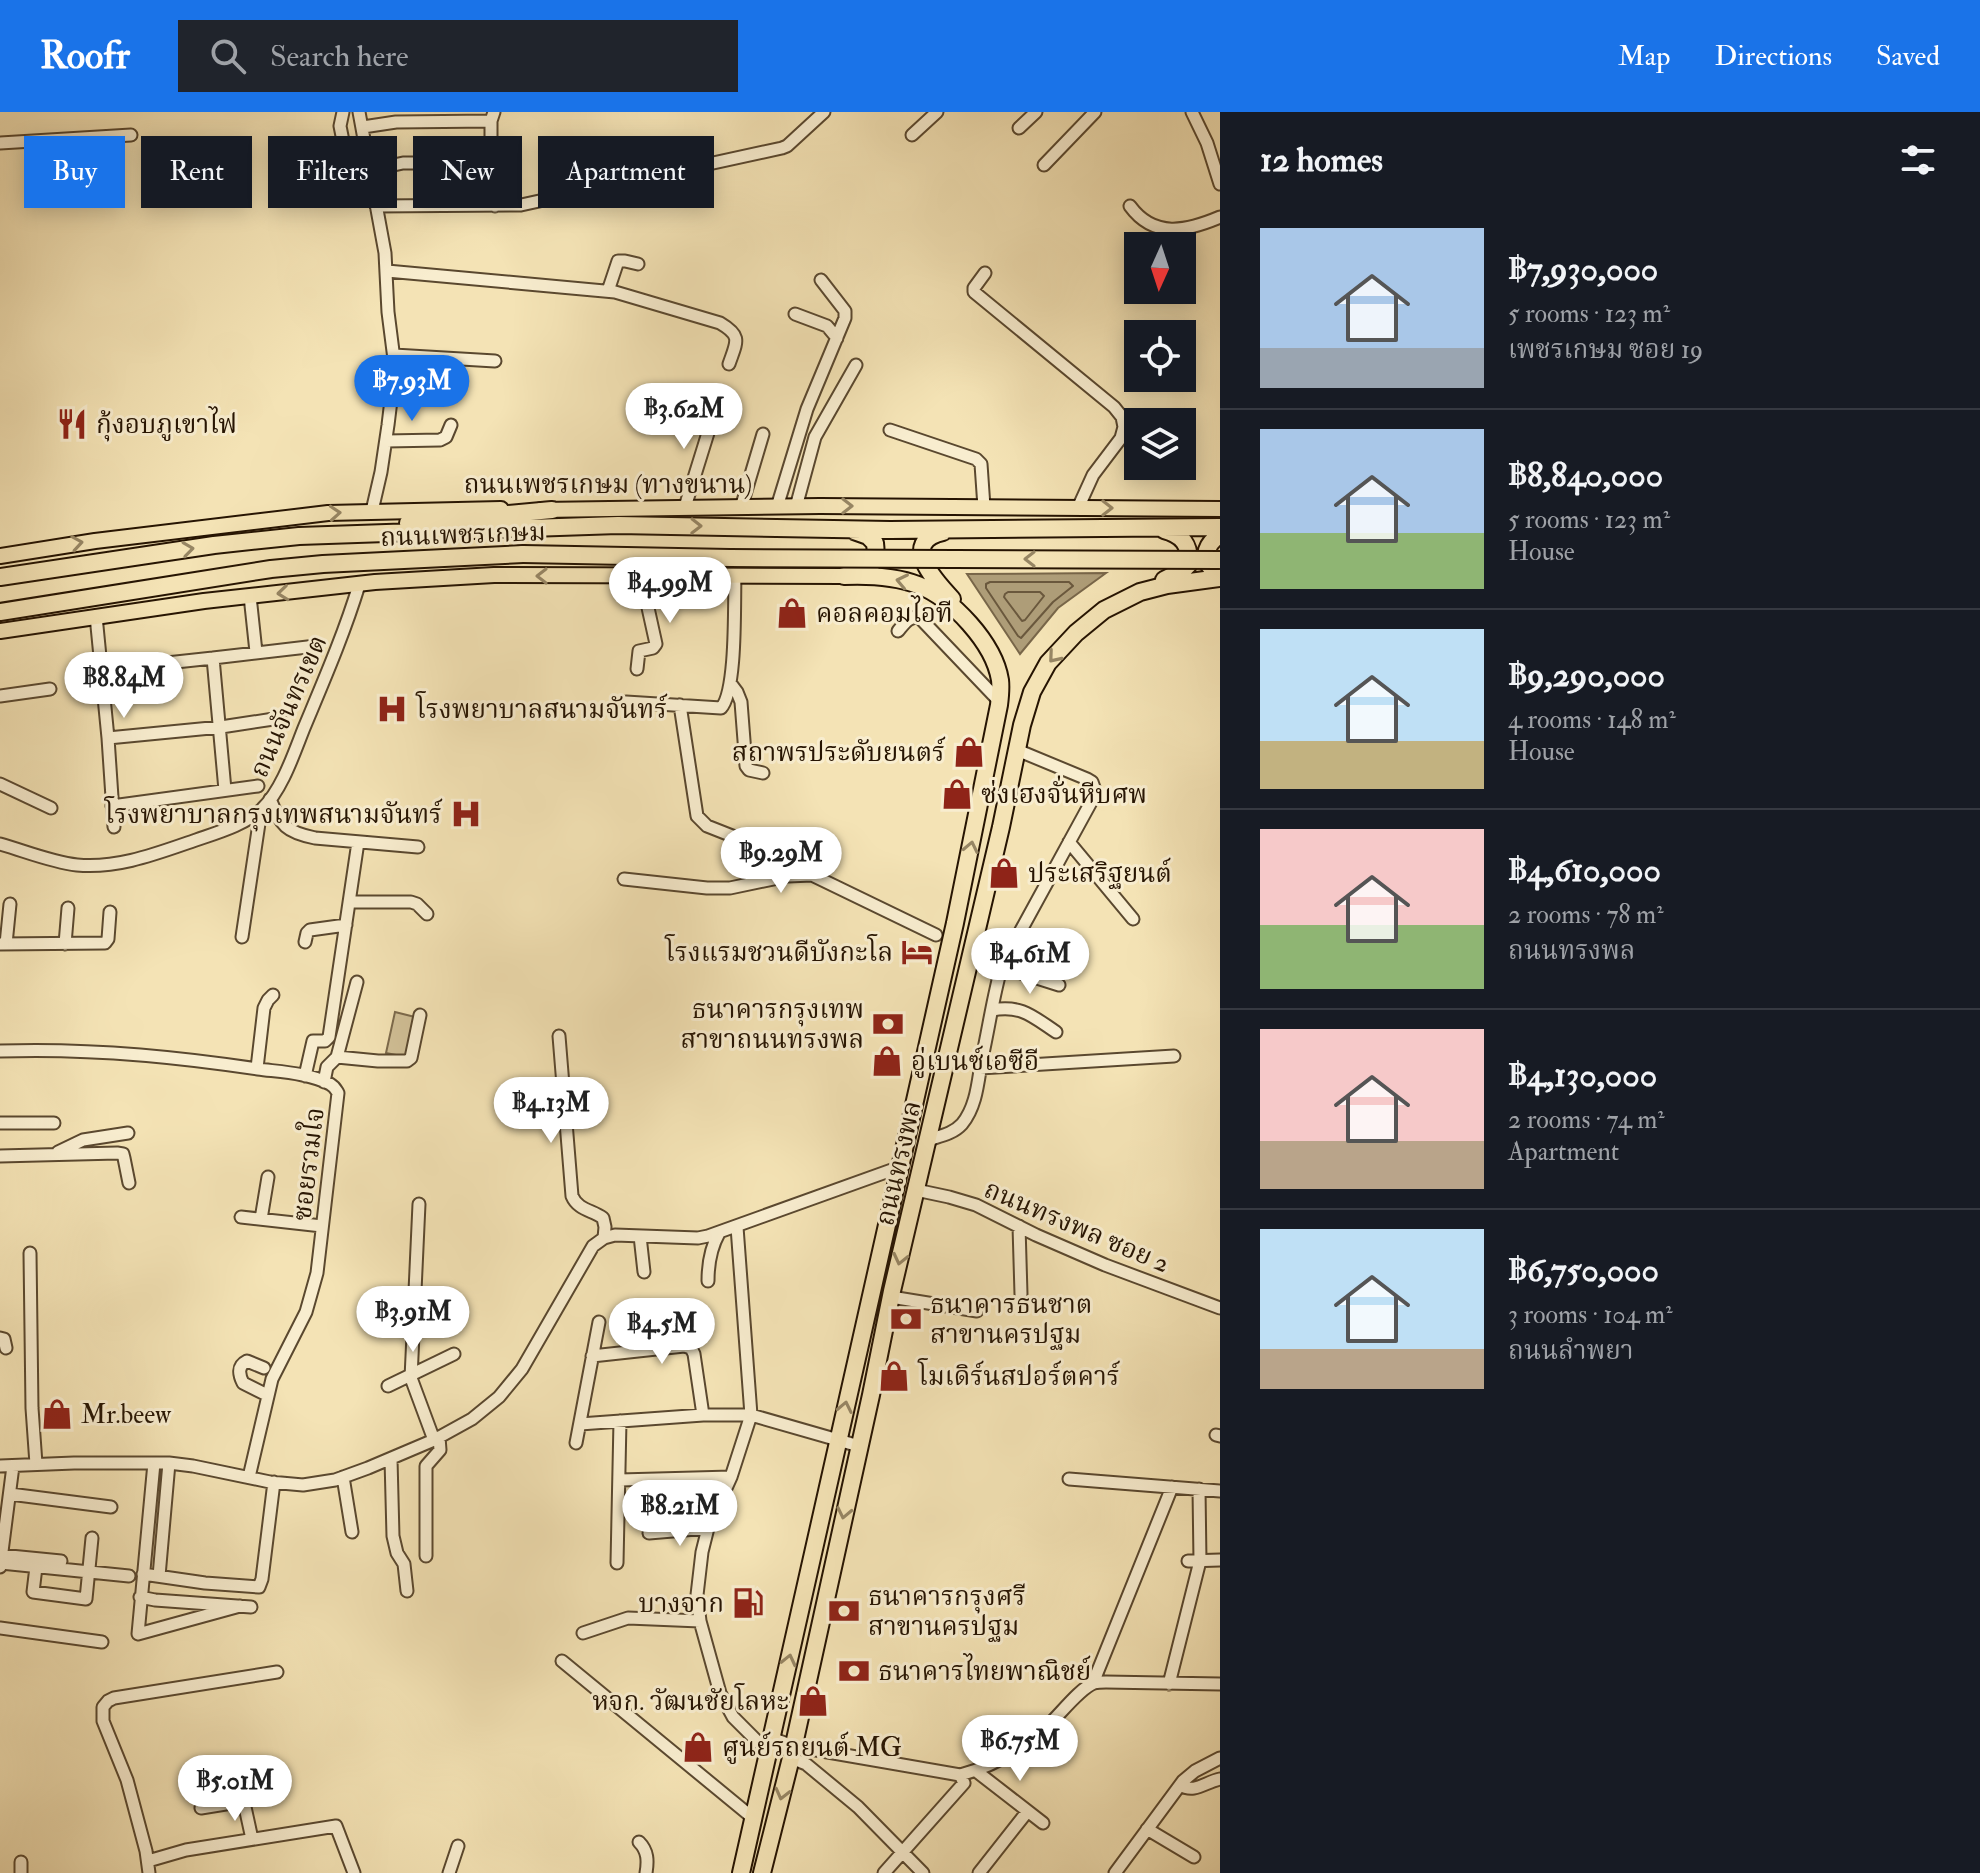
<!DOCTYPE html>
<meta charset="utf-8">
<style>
:root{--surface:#171b24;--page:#20242c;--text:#f1f3f6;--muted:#9ea1a6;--line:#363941;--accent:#1a73e8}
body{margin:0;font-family:"IM FELL Double Pica","Noto Serif Thai",serif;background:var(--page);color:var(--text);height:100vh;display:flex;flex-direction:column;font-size:30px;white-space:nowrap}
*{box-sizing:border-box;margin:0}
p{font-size:26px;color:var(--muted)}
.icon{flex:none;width:44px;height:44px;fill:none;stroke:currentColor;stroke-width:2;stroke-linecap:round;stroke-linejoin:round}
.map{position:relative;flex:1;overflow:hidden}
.sheet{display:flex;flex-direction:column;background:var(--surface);width:760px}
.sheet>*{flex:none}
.banner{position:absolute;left:24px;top:24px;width:760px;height:72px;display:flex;gap:16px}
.needle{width:52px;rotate:183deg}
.tools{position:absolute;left:1124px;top:120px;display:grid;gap:16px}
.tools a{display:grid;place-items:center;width:72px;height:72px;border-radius:0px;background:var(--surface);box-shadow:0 4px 20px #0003;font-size:40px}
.price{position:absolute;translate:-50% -68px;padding:0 18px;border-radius:28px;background:#fff;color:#222;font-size:26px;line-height:52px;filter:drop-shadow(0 2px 4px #0008)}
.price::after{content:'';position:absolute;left:50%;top:48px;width:24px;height:18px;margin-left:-12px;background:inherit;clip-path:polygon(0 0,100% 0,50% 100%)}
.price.on{background:var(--accent);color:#fff}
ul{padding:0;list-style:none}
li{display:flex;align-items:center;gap:24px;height:200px;padding:0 40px}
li+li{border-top:2px solid var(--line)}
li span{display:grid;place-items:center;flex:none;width:224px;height:160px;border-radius:0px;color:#555}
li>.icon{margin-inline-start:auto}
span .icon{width:96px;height:96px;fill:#fffc;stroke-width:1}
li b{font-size:34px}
h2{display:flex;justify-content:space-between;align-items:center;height:96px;padding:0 40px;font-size:34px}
.chip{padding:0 28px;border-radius:0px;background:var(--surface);box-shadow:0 4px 20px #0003;font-size:28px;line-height:72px}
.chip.on{background:var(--accent);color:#fff}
header{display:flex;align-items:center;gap:48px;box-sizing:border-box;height:112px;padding:0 40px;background:var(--accent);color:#fff}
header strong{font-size:38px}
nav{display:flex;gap:44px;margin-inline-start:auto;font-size:28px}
.search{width:560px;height:72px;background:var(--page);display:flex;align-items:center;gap:20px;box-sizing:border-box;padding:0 28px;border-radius:0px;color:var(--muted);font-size:30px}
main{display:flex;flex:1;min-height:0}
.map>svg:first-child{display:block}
</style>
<header>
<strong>Roofr</strong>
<div class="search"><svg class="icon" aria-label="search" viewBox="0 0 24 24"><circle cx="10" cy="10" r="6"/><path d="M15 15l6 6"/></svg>Search here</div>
<nav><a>Map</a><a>Directions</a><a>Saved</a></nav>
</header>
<main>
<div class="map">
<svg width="1220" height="1761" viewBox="0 0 1220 1761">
<rect width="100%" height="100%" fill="#f4e3b5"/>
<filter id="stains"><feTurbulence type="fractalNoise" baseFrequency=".0025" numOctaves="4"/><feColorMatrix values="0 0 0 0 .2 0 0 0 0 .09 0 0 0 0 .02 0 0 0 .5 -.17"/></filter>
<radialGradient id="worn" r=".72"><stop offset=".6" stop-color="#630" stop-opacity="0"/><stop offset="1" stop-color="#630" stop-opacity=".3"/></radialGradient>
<!-- green -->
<path fill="#d1c097" stroke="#7c6a4c" stroke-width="2" d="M 395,900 L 415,905 L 406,945 L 386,941 Z"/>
<!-- water -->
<path fill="#ae9d78" stroke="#786649" stroke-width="2" d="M 1106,461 L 1058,496 L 1020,542 L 967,462 Z"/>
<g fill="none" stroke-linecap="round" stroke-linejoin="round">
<!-- shore -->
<path stroke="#6a583d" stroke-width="2" d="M 990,470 L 1069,470 L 1073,474 L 1053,490 L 1021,526 L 1018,524 L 986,476 L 986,472 Z
M 1008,480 L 1040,480 L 1044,484 L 1025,508 L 1022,509 L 1004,485 L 1005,482 Z"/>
<defs>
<path id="minor" d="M 359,0 L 385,141 L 388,200 L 395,255 L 388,313 L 381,360 L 372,399
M 494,0 L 491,9 L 491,51 L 495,60 L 495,94
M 1192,0 L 1207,31 L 1220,72
M 363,15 L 396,10 L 491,9
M 1019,16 L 1036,0
M 912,23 L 937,0
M 343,29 L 340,14 L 343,0
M 0,31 L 131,23
M 1044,53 L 1095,0
M 371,58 L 403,51 L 491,51
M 376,94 L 521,93 L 782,36 L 787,34 L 824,0
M 1130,94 C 1154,127 1187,119 1220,105
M 387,159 L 615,180 L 720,211 C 742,224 737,229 729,252
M 985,161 L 974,176 L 974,180 L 1114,295 L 1122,305 L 1124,315 L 1121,326 L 1093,363 L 1078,396
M 608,179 L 618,149 L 625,149 L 638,152
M 795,202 L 827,214 L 837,226
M 394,243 L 495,249
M 890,318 L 976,347 L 981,352 L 984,395
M 386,329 L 440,328 L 446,325 L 451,313
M 685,395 L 712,308 L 712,299 L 709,292 L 687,281
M 777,395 L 807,297 L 845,206 L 845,199 L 821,168
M 796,395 L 815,325 L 856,253
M 741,396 L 763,322
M 250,484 L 256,540
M 96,504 L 108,626 L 114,715
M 898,519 C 904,512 909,504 919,505 L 1000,590
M 213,546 L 316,534
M 637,557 L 639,539 L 653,536 L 656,532 L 641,464
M 102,558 L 213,546 L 225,678
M 731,572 L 737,580 L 741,590 L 746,654 L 749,658 L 763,661
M 0,584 L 50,577
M 626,590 L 721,596 C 737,579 734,491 735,464
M 680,593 L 697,704 L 707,714 L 740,727
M 108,626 L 221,615 L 280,606
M 0,672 L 51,696
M 270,687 C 281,714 286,720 315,726 L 418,735
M 112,694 L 258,674
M 1069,730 L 1133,807
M 0,732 C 25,739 51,750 77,753 C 118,757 158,741 196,728 C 219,720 244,713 262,697 C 282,678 294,641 304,616 C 324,568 344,522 359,473
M 624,767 L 707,776 L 730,776 L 788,764 L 812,763 L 936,823
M 349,790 L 411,790 L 417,792 L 427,802
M 242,825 L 261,698
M 305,830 L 307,821 L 310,818 L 346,813
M 0,832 L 105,831 L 108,827 L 110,800
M 6,832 L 10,792
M 65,832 L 68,796
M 1002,855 L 1059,873
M 992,898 C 1022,893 1032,904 1056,920
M 559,924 L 572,1084 C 578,1098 592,1098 603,1106 L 605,1115 L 604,1126
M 0,939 C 86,936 173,944 258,957 C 281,960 309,961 330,972 C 335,975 335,976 338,981 L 317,1161 L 306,1200 L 272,1267 L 249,1365
M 337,945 L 378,949 L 407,949 L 411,946 L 420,903
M 257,956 L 264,896 L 268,888 L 273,883
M 980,956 L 1174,944
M 305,964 L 313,929 L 325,929 L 329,925 L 358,730
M 324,970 L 327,955 L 337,945 L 357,870
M 0,1011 L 54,1011
M 928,1028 C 940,1024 953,1022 962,1012 C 977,994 978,968 982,946 C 989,915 993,884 1002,853 L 1096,681 L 1092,670 L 1087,667 L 1017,638
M 58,1040 L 83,1028 L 128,1021
M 0,1044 L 117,1041 L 123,1042 L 124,1046 L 129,1071
M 916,1078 L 949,1085 L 976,1093 L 1036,1123 L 1105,1153 L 1220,1196
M 419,1092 L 411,1266 L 434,1328
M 241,1105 L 322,1114
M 261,1107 L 268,1065
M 1019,1114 L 1021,1182
M 737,1115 L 751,1303 L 731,1365 L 708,1416 L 702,1440 L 697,1483 L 700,1509 L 720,1581 L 733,1605 L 768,1640
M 640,1124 L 644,1160
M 30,1141 L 32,1296 L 36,1352
M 708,1169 C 708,1152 710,1137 719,1121
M 891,1185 L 977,1199
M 0,1226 L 4,1227 L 6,1236
M 592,1244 L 684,1234 L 691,1236 L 694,1242 L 703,1303
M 264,1256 L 247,1249 C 237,1254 239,1263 243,1271 L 267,1283
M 388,1274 L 454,1242
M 580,1312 L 703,1303 L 751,1303 L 859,1334
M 1216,1323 L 1220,1324
M 576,1331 L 599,1210
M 391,1347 L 393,1424 L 397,1441 L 404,1452 L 407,1479
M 154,1351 L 138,1522 L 240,1494
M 0,1354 L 74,1351 L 169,1351 L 193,1354 L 270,1370 L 303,1373 L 335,1368 L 368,1356 L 434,1328 L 472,1307 L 499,1285 L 522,1257 L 593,1134 L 604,1126 L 615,1123 L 698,1126 L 708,1124 L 900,1055
M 343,1365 L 352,1420
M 1069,1367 L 1220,1379
M 620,1368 L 731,1365
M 10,1382 L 111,1395
M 649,1421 L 708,1416
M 0,1443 L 61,1449
M 426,1444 L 426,1354 L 440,1338 L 439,1325
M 1188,1449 L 1220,1448
M 1,1451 L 129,1464
M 617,1451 L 620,1309
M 0,1455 L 13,1354
M 36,1455 L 33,1480 L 86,1487 L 92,1426
M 143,1462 L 205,1471 L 259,1475 L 262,1467 L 274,1370
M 159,1464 L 169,1351
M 140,1485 L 155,1488 L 251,1495
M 0,1516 L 102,1530
M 583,1521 L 628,1506 L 700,1509
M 562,1549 L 753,1706
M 1093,1571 L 1172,1375
M 1169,1572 L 1200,1449 L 1199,1377
M 771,1626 L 793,1634 L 960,1663 C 991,1655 1019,1639 1043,1618 C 1057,1607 1078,1577 1094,1571 C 1098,1570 1102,1570 1106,1570 L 1220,1572
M 791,1646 L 806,1652 L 858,1695 L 923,1761
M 976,1659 L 1043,1711
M 1180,1673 C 1195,1682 1205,1670 1220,1667
M 201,1696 L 238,1690 L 245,1695 L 252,1727
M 1147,1717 L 1194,1745
M 639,1730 C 648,1739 648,1749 646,1761
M 148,1749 L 186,1738 L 336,1714 L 354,1761
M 21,1761 L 21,1750
M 149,1761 L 146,1739 L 127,1668 L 103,1609 L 103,1595 L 108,1589 L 114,1586 L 277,1560
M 449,1761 L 458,1734
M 884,1761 L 964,1671 L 960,1663
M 979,1761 L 1027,1700
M 1115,1761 L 1183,1669 L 1195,1659 L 1220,1646"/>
<path id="major" d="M 541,398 L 820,394 L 1220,397
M 0,444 L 95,429 L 328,401 L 501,397
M 0,519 L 204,489 L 375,470 L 494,463 L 844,464"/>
<path id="highway" d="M 408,411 L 552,398
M 854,419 L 868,424 L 875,431 C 876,440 877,448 869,455
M 943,420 C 899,430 935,469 952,487
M 1212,457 C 1201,444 1207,431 1220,423
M 0,465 L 214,433 L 299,424 L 618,413 L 890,418 L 1220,415
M 1164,468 L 1182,459 L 1189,452 C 1190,433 1183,423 1164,418
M 0,500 L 271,457 L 323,452 L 523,442
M 741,1761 L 955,811 L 999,593 C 1000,585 1001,576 1000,568 C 994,531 952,486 918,473 C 895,464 868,463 844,464
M 762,1761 L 791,1646 L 871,1283 L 892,1179 L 1001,715 L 1022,613 L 1032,580 L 1048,551 L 1076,521 L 1104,498 L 1140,480 L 1167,473 L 1220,466"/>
</defs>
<!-- minor casing -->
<use href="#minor" stroke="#5a482f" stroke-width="15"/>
<!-- major casing -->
<use href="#major" stroke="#261402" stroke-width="18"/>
<!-- highway casing -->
<use href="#highway" stroke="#261402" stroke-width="20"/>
<!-- minor -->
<use href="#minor" stroke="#f8edcf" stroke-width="11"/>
<!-- major -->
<use href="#major" stroke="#f4e3b5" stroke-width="14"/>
<!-- highway -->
<use href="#highway" stroke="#f4e3b5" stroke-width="16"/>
<defs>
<path id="highway-bridge" d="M 523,442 L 730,446 L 1220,448"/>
</defs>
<!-- highway-bridge casing -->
<use href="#highway-bridge" stroke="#261402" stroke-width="20" stroke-linecap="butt"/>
<!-- highway-bridge -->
<use href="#highway-bridge" stroke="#f4e3b5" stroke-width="16"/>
</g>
<!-- one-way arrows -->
<defs><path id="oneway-chevron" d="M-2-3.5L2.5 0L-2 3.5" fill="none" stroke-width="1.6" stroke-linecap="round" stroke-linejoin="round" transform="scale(2)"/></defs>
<g stroke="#978664">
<use href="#oneway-chevron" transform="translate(847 394)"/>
<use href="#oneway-chevron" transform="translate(1107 396)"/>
<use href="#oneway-chevron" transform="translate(335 401) rotate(-4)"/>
<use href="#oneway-chevron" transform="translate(696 414) rotate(1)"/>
<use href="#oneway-chevron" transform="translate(77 431) rotate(-9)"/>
<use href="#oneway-chevron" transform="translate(188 437) rotate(-8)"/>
<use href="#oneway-chevron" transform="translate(1030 447) rotate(-180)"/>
<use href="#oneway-chevron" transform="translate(542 464) rotate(-180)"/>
<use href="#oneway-chevron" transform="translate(902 469) rotate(-168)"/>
<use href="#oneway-chevron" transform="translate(283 481) rotate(174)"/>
<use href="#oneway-chevron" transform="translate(1054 545) rotate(130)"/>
<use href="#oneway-chevron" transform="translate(971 735) rotate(-78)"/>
<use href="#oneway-chevron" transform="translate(900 1147) rotate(103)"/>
<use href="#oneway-chevron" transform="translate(845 1295) rotate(-78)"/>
<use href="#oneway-chevron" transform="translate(844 1401) rotate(102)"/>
<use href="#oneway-chevron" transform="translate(789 1548) rotate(-77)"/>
<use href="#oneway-chevron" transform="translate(782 1682) rotate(104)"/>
</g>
<!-- icons -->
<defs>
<symbol id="restaurant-bare" viewBox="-9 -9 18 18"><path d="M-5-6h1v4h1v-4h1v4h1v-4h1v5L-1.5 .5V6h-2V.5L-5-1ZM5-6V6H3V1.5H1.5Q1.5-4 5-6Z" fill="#8f2418" stroke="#f8edcf" stroke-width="2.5" paint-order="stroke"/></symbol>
<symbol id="shop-bare" viewBox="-9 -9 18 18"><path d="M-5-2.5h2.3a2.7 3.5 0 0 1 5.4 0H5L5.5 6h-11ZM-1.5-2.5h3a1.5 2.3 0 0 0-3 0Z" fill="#8f2418" stroke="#f8edcf" stroke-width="2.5" paint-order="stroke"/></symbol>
<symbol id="hospital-bare" viewBox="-9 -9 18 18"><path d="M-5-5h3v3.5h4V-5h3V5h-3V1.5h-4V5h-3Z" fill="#8f2418" stroke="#f8edcf" stroke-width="2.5" paint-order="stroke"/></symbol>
<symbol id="hotel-bare" viewBox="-9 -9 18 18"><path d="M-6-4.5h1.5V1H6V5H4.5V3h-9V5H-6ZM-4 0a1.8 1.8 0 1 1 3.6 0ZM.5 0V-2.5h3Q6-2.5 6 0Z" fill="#8f2418" stroke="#f8edcf" stroke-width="2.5" paint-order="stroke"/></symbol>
<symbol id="bank-bare" viewBox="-9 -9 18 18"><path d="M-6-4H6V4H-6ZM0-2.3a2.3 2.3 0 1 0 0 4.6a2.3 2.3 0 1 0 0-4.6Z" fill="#8f2418" stroke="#f8edcf" stroke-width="2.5" paint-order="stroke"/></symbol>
<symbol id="fuel-bare" viewBox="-9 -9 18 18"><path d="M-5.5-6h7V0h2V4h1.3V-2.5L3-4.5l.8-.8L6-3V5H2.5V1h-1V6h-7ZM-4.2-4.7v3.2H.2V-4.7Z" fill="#8f2418" stroke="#f8edcf" stroke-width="2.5" paint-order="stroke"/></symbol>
</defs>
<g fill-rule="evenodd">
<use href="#restaurant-bare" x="50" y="290" width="44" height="44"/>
<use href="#shop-bare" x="770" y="479" width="44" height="44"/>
<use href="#hospital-bare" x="370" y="575" width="44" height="44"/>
<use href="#shop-bare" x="947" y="618" width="44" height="44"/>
<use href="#shop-bare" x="935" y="660" width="44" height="44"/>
<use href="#hospital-bare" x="444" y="680" width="44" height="44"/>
<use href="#shop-bare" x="982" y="739" width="44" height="44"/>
<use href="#hotel-bare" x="895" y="818" width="44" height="44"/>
<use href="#bank-bare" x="866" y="890" width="44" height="44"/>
<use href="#shop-bare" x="865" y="927" width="44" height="44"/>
<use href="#bank-bare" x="884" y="1185" width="44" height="44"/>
<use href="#shop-bare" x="872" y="1242" width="44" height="44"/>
<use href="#shop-bare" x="35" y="1280" width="44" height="44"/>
<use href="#fuel-bare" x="726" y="1469" width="44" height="44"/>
<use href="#bank-bare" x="822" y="1477" width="44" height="44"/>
<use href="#bank-bare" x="832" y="1537" width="44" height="44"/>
<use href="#shop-bare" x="791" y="1567" width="44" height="44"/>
<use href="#shop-bare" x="676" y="1613" width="44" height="44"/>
</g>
<g text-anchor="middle" stroke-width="6" stroke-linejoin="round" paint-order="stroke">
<!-- poi labels -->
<g font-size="26" fill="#261402" stroke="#f8edcf" text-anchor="start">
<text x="96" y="321">กุ้งอบภูเขาไฟ</text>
<text x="816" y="510">คอลคอมไอที</text>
<text x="416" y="606">โรงพยาบาลสนามจันทร์</text>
<text x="945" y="649" text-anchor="end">สถาพรประดับยนตร์</text>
<text x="981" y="691">ซ่งเฮงจั่นหีบศพ</text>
<text x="442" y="711" text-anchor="end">โรงพยาบาลกรุงเทพสนามจันทร์</text>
<text x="1028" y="770">ประเสริฐยนต์</text>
<text x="893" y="849" text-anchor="end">โรงแรมชวนดีบังกะโล</text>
<text x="864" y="906" text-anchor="end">ธนาคารกรุงเทพ<tspan x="864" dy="30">สาขาถนนทรงพล</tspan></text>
<text x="911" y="958">อู่เบนซ์เอซีอี</text>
<text x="930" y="1201">ธนาคารธนชาต<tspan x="930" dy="30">สาขานครปฐม</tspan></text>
<text x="918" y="1273">โมเดิร์นสปอร์ตคาร์</text>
<text x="81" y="1311">Mr.beew</text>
<text x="868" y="1493">ธนาคารกรุงศรี<tspan x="868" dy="30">สาขานครปฐม</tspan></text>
<text x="724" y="1500" text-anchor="end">บางจาก</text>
<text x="878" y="1568">ธนาคารไทยพาณิชย์</text>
<text x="789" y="1598" text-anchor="end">หจก. วัฒนชัยโลหะ</text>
<text x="722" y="1644">ศูนย์รถยนต์ MG</text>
</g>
<!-- street labels -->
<g font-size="26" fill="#261402" stroke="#f8edcf">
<text x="608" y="381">ถนนเพชรเกษม (ทางขนาน)</text>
<text transform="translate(463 422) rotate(-2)" y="9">ถนนเพชรเกษม</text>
<text transform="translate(288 594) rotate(-66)" y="9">ถนนจันทรเขต</text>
<text transform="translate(898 1051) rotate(-77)" y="9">ถนนทรงพล</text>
<text transform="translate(308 1052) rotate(-83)" y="9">ซอยรวมใจ</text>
<text transform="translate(1077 1114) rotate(23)" y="9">ถนนทรงพล ซอย 2</text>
</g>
</g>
<rect width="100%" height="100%" filter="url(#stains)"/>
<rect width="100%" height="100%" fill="url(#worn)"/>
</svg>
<div class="tools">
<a><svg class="needle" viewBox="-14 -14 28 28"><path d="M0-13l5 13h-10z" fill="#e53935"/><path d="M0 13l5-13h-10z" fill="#9ea1a6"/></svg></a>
<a><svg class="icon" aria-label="locate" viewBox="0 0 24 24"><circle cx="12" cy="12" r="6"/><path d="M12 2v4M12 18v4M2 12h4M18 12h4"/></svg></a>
<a><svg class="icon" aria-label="layers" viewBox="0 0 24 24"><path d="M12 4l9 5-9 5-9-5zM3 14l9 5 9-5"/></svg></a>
</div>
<b class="price on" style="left:412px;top:311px">฿7.93M</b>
<b class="price" style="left:684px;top:339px">฿3.62M</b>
<b class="price" style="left:670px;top:513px">฿4.99M</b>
<b class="price" style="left:124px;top:608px">฿8.84M</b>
<b class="price" style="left:781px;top:783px">฿9.29M</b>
<b class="price" style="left:1030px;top:884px">฿4.61M</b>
<b class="price" style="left:551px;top:1033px">฿4.13M</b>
<b class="price" style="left:413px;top:1242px">฿3.91M</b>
<b class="price" style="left:662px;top:1254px">฿4.5M</b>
<b class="price" style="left:680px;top:1436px">฿8.21M</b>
<b class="price" style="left:1020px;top:1671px">฿6.75M</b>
<b class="price" style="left:235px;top:1711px">฿5.01M</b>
<div class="banner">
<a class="chip on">Buy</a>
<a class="chip">Rent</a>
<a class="chip">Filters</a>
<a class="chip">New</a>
<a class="chip">Apartment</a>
</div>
</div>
<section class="sheet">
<h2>12 homes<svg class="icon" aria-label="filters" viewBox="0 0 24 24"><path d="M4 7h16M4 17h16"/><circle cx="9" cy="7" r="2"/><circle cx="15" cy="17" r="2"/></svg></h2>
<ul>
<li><span style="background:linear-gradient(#a9c7e8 75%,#9aa5b1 0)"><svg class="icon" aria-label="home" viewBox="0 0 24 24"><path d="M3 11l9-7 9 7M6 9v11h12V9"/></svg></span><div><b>฿7,930,000</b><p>5 rooms · 123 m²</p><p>เพชรเกษม ซอย 19</p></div></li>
<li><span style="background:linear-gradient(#a9c7e8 65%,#8fb573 0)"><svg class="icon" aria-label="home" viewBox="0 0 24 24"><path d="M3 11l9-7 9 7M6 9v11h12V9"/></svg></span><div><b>฿8,840,000</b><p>5 rooms · 123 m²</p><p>House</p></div></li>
<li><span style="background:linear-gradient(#bfe0f5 70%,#c2b280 0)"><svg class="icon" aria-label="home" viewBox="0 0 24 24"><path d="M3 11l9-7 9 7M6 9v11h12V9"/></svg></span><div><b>฿9,290,000</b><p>4 rooms · 148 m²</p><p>House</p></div></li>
<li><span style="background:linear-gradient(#f6c9c9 60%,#8fb573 0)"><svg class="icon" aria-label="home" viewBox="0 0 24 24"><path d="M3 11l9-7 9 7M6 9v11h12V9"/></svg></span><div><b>฿4,610,000</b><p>2 rooms · 78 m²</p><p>ถนนทรงพล</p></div></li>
<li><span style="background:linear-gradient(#f6c9c9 70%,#b9a48a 0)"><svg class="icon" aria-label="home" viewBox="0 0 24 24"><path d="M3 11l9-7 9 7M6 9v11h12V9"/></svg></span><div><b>฿4,130,000</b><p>2 rooms · 74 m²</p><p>Apartment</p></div></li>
<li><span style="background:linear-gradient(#bfe0f5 75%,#b9a48a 0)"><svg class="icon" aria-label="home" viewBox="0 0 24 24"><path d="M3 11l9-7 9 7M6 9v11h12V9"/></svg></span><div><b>฿6,750,000</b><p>3 rooms · 104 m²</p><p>ถนนลำพยา</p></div></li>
</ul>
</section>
</main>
